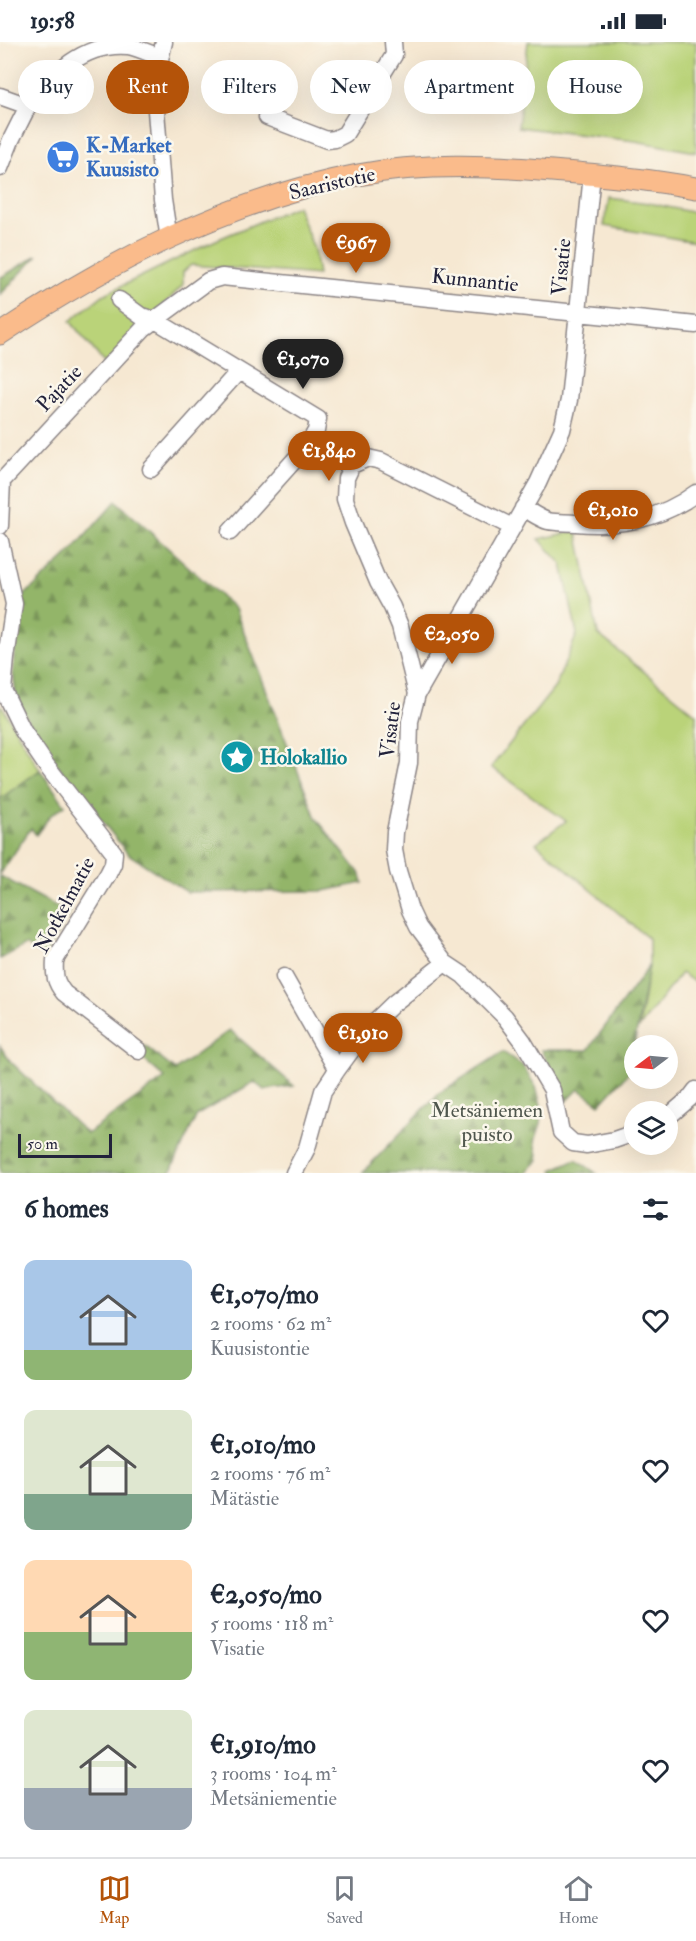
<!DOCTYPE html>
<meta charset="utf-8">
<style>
:root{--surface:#fff;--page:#f2f2f3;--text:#1f2937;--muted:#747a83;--line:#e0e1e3;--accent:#b45309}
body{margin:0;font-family:"IM FELL Double Pica",serif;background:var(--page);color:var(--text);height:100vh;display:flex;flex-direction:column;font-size:22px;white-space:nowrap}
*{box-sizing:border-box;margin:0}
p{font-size:20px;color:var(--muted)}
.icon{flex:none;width:33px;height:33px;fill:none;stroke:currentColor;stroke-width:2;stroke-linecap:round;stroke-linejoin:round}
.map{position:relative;height:1131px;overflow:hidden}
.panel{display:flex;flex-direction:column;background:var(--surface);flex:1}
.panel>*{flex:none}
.hud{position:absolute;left:18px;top:18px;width:660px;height:54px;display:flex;gap:12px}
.needle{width:39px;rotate:254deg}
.buttons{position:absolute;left:624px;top:993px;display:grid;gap:12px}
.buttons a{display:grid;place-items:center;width:54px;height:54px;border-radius:50%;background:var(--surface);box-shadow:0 6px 24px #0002;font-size:30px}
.scale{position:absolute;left:18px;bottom:15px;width:94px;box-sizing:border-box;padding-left:6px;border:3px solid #22223b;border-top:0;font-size:16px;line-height:21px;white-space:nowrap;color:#22223b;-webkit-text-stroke:4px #fbf7ec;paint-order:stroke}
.price{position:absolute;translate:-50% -51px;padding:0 14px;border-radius:21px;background:var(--accent);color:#fff;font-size:20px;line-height:39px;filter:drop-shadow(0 2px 3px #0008)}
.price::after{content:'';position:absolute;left:50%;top:36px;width:18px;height:14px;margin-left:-9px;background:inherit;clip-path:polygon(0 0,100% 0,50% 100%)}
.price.on{background:#222;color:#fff}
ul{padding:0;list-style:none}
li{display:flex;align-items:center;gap:18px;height:150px;padding:0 24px}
li span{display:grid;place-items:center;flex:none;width:168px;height:120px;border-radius:12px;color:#555}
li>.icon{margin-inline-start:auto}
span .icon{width:72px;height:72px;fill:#fffc;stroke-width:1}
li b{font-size:26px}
h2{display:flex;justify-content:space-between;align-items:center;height:72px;padding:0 24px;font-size:26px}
.pill{padding:0 21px;border-radius:27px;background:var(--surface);box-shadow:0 6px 24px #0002;font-size:21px;line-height:54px}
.pill.on{background:var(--accent);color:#fff}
.status{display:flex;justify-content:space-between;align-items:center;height:42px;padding:0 30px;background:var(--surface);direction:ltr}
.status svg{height:16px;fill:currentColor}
.tab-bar{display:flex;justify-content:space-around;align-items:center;height:84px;border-top:2px solid var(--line);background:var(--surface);font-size:16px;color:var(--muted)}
.tab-bar a{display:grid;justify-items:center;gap:3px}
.tab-bar .on{color:var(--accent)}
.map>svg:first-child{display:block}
</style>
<div class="status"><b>19:58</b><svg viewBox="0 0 49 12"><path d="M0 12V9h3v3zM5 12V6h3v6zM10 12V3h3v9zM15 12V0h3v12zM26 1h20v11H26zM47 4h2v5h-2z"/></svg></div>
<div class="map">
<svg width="696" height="1131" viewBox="0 0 696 1131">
<defs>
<pattern id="forest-firs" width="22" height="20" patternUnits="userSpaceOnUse" patternTransform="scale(1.5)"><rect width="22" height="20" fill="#93b569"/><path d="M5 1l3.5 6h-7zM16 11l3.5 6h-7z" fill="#789358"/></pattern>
</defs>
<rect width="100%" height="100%" fill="#fbf7ec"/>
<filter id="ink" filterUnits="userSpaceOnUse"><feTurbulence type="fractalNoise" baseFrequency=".0167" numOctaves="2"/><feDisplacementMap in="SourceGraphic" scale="12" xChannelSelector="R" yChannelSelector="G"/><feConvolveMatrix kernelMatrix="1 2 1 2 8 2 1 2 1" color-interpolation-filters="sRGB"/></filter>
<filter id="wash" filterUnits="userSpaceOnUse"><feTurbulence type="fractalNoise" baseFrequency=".008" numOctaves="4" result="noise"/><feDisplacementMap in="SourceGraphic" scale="24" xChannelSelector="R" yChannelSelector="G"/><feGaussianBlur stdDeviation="1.35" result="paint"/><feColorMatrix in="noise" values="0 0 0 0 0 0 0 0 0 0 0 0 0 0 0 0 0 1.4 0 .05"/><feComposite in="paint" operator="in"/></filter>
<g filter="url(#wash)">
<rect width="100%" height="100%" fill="#f6e8d2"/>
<!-- green -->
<path fill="#bad379" stroke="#6e7a5a" stroke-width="1.5" d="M 528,0 L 696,0 L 696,110 L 635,99 L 518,85 Z
M 609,156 L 649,161 L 696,171 L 696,200 L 604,184 Z
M 297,164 L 314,207 L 318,233 L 191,223 L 183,230 L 183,243 L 106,323 L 70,279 L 103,253 L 216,198 Z
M 577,489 L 598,592 L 696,672 L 696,941 L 681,931 L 639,986 L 649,924 L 649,897 L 536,801 L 566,779 L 491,725 L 555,645 L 577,592 L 562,522 L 539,497 Z
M 0,664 L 2,664 L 40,728 L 0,757 Z"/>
<!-- forest -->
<path fill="url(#forest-firs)" stroke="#5a6c52" stroke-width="1.5" d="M 38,213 L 0,253 L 0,236 Z
M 116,459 L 235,567 L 316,776 L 361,833 L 363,841 L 324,849 L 187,850 L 128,812 L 53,717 L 26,675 L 16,653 L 13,630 L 18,559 L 69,512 Z
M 40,728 L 65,763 L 50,774 L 36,793 L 31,786 L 0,832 L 0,757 Z
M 0,834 L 65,869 L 71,867 L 44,915 L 26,903 L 0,917 Z
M 649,924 L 634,1004 L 633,1026 L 600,1062 L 579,1047 L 566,1060 L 541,1008 L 588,1008 Z
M 230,988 L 294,1044 L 264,1048 L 254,1040 L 197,1073 L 170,1131 L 0,1131 L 0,1004 L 11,1020 L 87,1092 L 165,1036 L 137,1012 L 145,1004 L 175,1028 Z
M 503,1010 L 523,1024 L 536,1045 L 541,1063 L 541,1081 L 535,1099 L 539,1118 L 525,1131 L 362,1131 L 439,1051 Z
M 576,1117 L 596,1131 L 556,1131 L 552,1128 Z"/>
</g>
<g filter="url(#ink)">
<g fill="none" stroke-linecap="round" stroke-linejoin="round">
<defs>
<path id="minor" d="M 164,0 L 154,43 L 163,158 L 169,197
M 0,54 L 28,64 C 52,32 84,0 128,4 C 138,6 149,11 159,15
M 267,75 L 327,98 L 335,97 L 345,92 L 394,13 L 393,0
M 0,126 L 11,98 L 28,64
M 592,132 L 569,358 L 562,388 L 538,441 L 417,652 L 410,679 L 409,721 L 395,790 L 394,808 L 398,829 L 410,868 L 418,885 L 445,921 L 463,933 L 505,975 L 523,999 L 552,1048 L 561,1090 L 573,1101 L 587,1103 L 614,1098 L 634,1091
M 119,258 L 141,274 L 155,278 L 318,377 L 316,389 L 308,403 L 230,490
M 151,427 L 239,329
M 523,466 C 531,470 540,477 548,479 C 557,481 567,480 576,481 C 620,485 660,478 696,451
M 0,484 L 2,439 L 144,286 L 208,239 L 222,235 L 696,283
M 0,499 L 14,562 L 6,616 L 3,648 L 23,689 L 46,723 L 114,811 L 113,822 L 108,832 L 55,918 C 54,933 55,940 64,951 L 139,1009
M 417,652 L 400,584 L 392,565 L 378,540 L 353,481 L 345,457 L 346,436 L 352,423 L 368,416 L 381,419 L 512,485
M 284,935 L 337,1028
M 668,1075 L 690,1056 L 696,1048
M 294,1131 L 307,1106 L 323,1049 L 337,1028 L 367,987 L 394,961 L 445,921"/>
<path id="major" d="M 0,292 C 105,222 233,156 358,133 C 422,121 488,123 552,129 C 601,133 648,137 696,146"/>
</defs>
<!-- minor casing -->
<use href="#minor" stroke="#8c8586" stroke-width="19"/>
<!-- major casing -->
<use href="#major" stroke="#8c8586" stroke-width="23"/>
<!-- minor -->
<use href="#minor" stroke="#fff" stroke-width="16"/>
<!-- major -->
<use href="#major" stroke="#fabb8b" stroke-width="21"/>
</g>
</g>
<!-- icons -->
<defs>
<symbol id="supermarket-disc" viewBox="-11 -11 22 22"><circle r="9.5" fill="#3f7fe0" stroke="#fbf7ec"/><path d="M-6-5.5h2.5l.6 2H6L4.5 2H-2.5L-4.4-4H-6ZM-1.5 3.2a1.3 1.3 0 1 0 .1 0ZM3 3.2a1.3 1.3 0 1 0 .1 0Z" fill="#fff"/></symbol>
<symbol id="sight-disc" viewBox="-11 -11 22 22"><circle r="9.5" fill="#0f9aa8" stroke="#fbf7ec"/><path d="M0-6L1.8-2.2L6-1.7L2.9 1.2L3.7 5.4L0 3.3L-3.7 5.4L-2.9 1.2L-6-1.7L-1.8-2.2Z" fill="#fff"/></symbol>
</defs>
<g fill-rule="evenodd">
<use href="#supermarket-disc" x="44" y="96" width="38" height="38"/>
<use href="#sight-disc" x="218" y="696" width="38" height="38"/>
</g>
<g text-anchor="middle" stroke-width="5" stroke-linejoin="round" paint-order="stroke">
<!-- shop labels -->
<g font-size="21" font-weight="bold" fill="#366cbe" stroke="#fbf7ec" text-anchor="start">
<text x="86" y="110">K-Market<tspan x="86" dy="24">Kuusisto</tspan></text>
</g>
<!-- street labels -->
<g font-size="21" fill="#22223b" stroke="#fbf7ec">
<text transform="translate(332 141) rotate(-13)" y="7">Saaristotie</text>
<text transform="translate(561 225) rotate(-85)" y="7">Visatie</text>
<text transform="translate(475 238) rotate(6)" y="7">Kunnantie</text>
<text transform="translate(59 346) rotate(-47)" y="7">Pajatie</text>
<text transform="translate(390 688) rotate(-83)" y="7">Visatie</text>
<text transform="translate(64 863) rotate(-62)" y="7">Notkelmatie</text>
</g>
<!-- culture labels -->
<g font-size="21" font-weight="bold" fill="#0d838f" stroke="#fbf7ec" text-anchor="start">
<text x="260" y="722">Holokallio</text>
</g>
<!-- park labels -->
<g font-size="21" fill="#50574e" stroke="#fbf7ec">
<text x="487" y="1075">Metsäniemen<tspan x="487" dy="24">puisto</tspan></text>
</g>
</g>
</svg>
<div class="buttons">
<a><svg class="needle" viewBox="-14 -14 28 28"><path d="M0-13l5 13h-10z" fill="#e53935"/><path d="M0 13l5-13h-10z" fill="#747a83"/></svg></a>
<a><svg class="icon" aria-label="layers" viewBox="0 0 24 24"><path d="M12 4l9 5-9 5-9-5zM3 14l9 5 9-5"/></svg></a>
</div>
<div class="scale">50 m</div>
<b class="price" style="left:356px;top:232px">€967</b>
<b class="price on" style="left:303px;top:348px">€1,070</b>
<b class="price" style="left:329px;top:440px">€1,840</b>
<b class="price" style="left:613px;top:499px">€1,010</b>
<b class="price" style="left:452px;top:623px">€2,050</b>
<b class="price" style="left:363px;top:1022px">€1,910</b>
<div class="hud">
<a class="pill">Buy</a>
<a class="pill on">Rent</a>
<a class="pill">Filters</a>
<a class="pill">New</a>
<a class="pill">Apartment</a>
<a class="pill">House</a>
</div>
</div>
<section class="panel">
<h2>6 homes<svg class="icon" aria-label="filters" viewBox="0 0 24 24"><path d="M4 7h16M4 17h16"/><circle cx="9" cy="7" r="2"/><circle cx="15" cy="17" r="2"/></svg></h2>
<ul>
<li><span style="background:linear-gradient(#a9c7e8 75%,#8fb573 0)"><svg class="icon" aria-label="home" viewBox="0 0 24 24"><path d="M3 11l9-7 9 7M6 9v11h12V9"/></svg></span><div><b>€1,070/mo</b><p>2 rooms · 62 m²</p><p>Kuusistontie</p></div><svg class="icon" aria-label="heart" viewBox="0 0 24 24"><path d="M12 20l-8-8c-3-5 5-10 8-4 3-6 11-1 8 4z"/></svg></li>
<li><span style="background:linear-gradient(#dfe7d0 70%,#7fa58c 0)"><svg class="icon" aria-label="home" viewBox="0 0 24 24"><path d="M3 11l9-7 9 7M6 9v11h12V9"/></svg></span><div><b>€1,010/mo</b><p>2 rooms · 76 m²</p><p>Mätästie</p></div><svg class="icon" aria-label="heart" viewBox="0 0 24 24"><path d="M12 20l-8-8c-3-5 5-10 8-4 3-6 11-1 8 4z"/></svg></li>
<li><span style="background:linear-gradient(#ffd9b3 60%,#8fb573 0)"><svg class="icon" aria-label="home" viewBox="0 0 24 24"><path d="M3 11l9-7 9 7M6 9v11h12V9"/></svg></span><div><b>€2,050/mo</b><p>5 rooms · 118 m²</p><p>Visatie</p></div><svg class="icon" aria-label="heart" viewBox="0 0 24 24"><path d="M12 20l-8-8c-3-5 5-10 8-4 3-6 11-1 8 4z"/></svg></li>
<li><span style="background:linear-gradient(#dfe7d0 65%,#9aa5b1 0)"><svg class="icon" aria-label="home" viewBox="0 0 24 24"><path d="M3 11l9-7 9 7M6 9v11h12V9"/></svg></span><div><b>€1,910/mo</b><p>3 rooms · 104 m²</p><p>Metsäniementie</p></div><svg class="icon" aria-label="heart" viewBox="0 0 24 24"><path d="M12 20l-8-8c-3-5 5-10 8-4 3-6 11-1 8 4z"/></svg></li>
</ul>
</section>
<nav class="tab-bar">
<a class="on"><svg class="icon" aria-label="map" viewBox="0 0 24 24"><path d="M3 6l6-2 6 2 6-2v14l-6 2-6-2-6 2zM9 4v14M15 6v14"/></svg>Map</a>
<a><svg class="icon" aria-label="saved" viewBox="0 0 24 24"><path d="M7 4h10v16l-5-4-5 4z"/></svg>Saved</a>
<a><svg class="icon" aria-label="home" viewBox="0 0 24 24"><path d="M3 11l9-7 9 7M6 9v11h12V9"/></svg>Home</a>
</nav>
